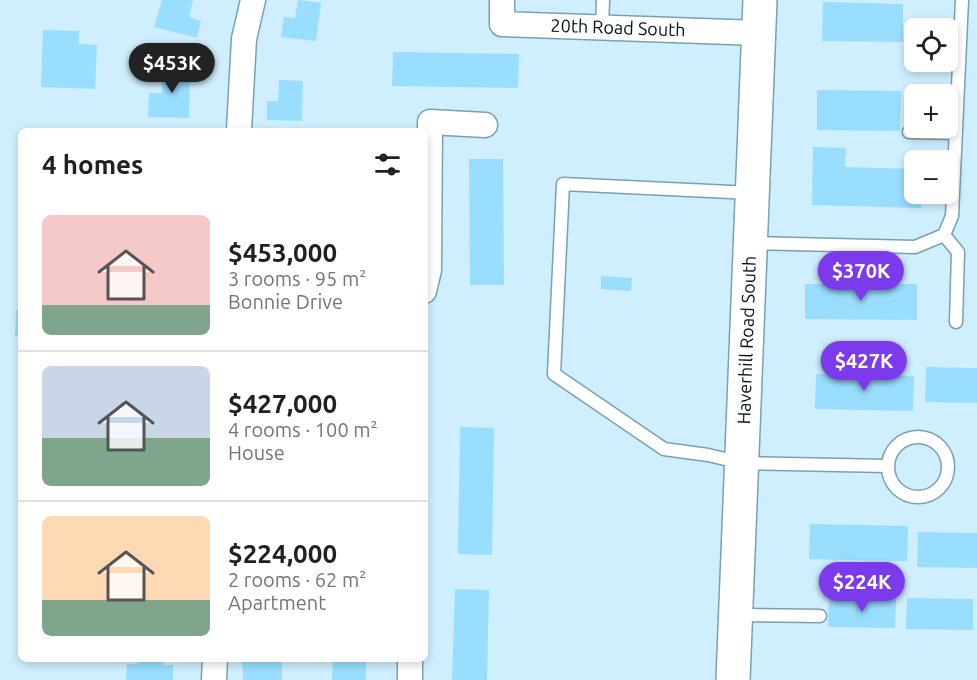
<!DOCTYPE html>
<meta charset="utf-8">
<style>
:root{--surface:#fff;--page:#f6f6f6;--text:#202124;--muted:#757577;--line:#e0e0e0;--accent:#7c3aed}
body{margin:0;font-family:Ubuntu,sans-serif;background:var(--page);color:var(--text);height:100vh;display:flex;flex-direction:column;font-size:22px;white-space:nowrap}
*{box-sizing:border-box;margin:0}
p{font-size:20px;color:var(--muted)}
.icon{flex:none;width:33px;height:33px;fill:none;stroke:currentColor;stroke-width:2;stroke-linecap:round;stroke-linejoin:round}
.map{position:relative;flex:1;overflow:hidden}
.details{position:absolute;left:18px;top:128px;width:410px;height:534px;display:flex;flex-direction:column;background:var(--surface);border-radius:9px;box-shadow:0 3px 9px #0003}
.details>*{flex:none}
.controls{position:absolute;left:904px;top:18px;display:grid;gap:12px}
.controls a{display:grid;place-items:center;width:54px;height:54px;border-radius:9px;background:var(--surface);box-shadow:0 3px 9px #0003;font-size:30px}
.price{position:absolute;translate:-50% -51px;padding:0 14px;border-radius:21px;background:var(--accent);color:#fff;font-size:20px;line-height:39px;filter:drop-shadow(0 2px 3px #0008)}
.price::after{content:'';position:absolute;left:50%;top:36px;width:18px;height:14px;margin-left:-9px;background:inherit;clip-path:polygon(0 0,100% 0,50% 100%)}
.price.selected{background:#222;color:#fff}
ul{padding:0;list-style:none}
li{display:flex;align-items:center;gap:18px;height:150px;padding:0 24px}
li+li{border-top:2px solid var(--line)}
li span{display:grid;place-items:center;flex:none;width:168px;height:120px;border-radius:9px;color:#555}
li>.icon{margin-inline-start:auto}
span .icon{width:72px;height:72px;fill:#fffc;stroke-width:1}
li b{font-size:26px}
h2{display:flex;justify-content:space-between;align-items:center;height:72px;padding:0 24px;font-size:26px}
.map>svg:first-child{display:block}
</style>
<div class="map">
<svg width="977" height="680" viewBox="0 0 977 680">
<rect width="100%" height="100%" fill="#cfeffe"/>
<!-- building -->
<path fill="#99defe" d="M 162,0 L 193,0 L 189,17 L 201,21 L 197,38 L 154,27 Z
M 298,0 L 321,3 L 316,41 L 281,37 L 284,17 L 295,18 Z
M 823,2 L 903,4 L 903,42 L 822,41 Z
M 43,30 L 79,31 L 79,44 L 97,45 L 95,89 L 41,87 Z
M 393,52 L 519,54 L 518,88 L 392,86 Z
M 162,65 L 190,66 L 189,118 L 148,117 L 149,93 L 162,93 Z
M 279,80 L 303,81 L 302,121 L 267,120 L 267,101 L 278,101 Z
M 817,90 L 901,91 L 900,131 L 817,130 Z
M 813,147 L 846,148 L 845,167 L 915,169 L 915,194 L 922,194 L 921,208 L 812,205 Z
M 469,159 L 503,159 L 504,285 L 470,285 Z
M 601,276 L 632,278 L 631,291 L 601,289 Z
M 805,284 L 917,284 L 917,320 L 805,319 Z
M 16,310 L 21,310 L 21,336 L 15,336 Z
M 926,367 L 977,368 L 977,403 L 925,402 Z
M 816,374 L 914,376 L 913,411 L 815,409 Z
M 460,427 L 494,428 L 492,555 L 458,554 Z
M 810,524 L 908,526 L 907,561 L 809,559 Z
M 918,532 L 977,533 L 977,568 L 917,567 Z
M 455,589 L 489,590 L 487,680 L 452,680 Z
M 829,598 L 896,599 L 895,628 L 828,627 Z
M 907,598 L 973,599 L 973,630 L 906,629 Z
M 137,658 L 163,658 L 163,665 L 173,665 L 173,680 L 126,680 L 127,664 L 137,664 Z
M 242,658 L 282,658 L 282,680 L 243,680 Z
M 333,658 L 366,658 L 366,680 L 332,680 Z"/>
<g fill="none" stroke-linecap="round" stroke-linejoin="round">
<defs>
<path id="lane" d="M 602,27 L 603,0
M 913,41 L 915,41
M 909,132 L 956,133
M 752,193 L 563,184 L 554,374 L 664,449 L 708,455 L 742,463 L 888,466
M 944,235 L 958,252 L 956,322
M 753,243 L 915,247 L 944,235 L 952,216 L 962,0
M888 467a30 30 0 1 1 60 0a30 30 0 1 1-60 0Z
M 737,615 L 820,616"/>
<path id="street" d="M 502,0 L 502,24 L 759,33
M 239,130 L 244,39 L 253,0
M 424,291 L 429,270 L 430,122 L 485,125
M 214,680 L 215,658
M 410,680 L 410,658"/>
<path id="secondary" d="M 733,680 L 760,0"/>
</defs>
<!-- lane casing -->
<use href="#lane" stroke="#7aa0b2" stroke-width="15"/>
<!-- street casing -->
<use href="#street" stroke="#7aa0b2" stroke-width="27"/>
<!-- secondary casing -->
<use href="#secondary" stroke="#7aa0b2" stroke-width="36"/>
<!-- lane -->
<use href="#lane" stroke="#fff" stroke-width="12"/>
<!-- street -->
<use href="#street" stroke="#fff" stroke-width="24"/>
<!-- secondary -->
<use href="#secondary" stroke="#fff" stroke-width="33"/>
</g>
<g text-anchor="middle" stroke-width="5" stroke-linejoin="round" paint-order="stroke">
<!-- street labels -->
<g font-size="18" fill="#051319" stroke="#fff">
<text transform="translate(618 28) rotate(2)" y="6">20th Road South</text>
<text transform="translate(747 340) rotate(-88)" y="6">Haverhill Road South</text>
</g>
</g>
</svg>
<div class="controls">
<a><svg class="icon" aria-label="locate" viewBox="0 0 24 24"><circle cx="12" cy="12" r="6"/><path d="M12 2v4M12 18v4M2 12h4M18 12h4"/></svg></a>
<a>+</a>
<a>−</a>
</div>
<b class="price selected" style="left:172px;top:94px">$453K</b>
<b class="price" style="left:861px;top:302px">$370K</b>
<b class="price" style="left:864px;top:392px">$427K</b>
<b class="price" style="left:862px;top:613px">$224K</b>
<section class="details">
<h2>4 homes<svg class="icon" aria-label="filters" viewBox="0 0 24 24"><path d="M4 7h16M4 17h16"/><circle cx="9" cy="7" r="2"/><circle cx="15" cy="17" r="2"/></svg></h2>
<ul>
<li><span style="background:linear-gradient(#f6c9c9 75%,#7fa58c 0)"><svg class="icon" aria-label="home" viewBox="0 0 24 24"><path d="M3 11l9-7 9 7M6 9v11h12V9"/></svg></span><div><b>$453,000</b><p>3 rooms · 95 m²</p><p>Bonnie Drive</p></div></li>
<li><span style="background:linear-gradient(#c9d6e8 60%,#7fa58c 0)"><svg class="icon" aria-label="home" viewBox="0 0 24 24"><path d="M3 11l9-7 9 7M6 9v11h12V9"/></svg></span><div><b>$427,000</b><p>4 rooms · 100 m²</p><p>House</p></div></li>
<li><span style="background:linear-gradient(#ffd9b3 70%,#7fa58c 0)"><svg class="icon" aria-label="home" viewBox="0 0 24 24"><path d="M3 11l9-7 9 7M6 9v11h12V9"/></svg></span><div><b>$224,000</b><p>2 rooms · 62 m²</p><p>Apartment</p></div></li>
</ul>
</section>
</div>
